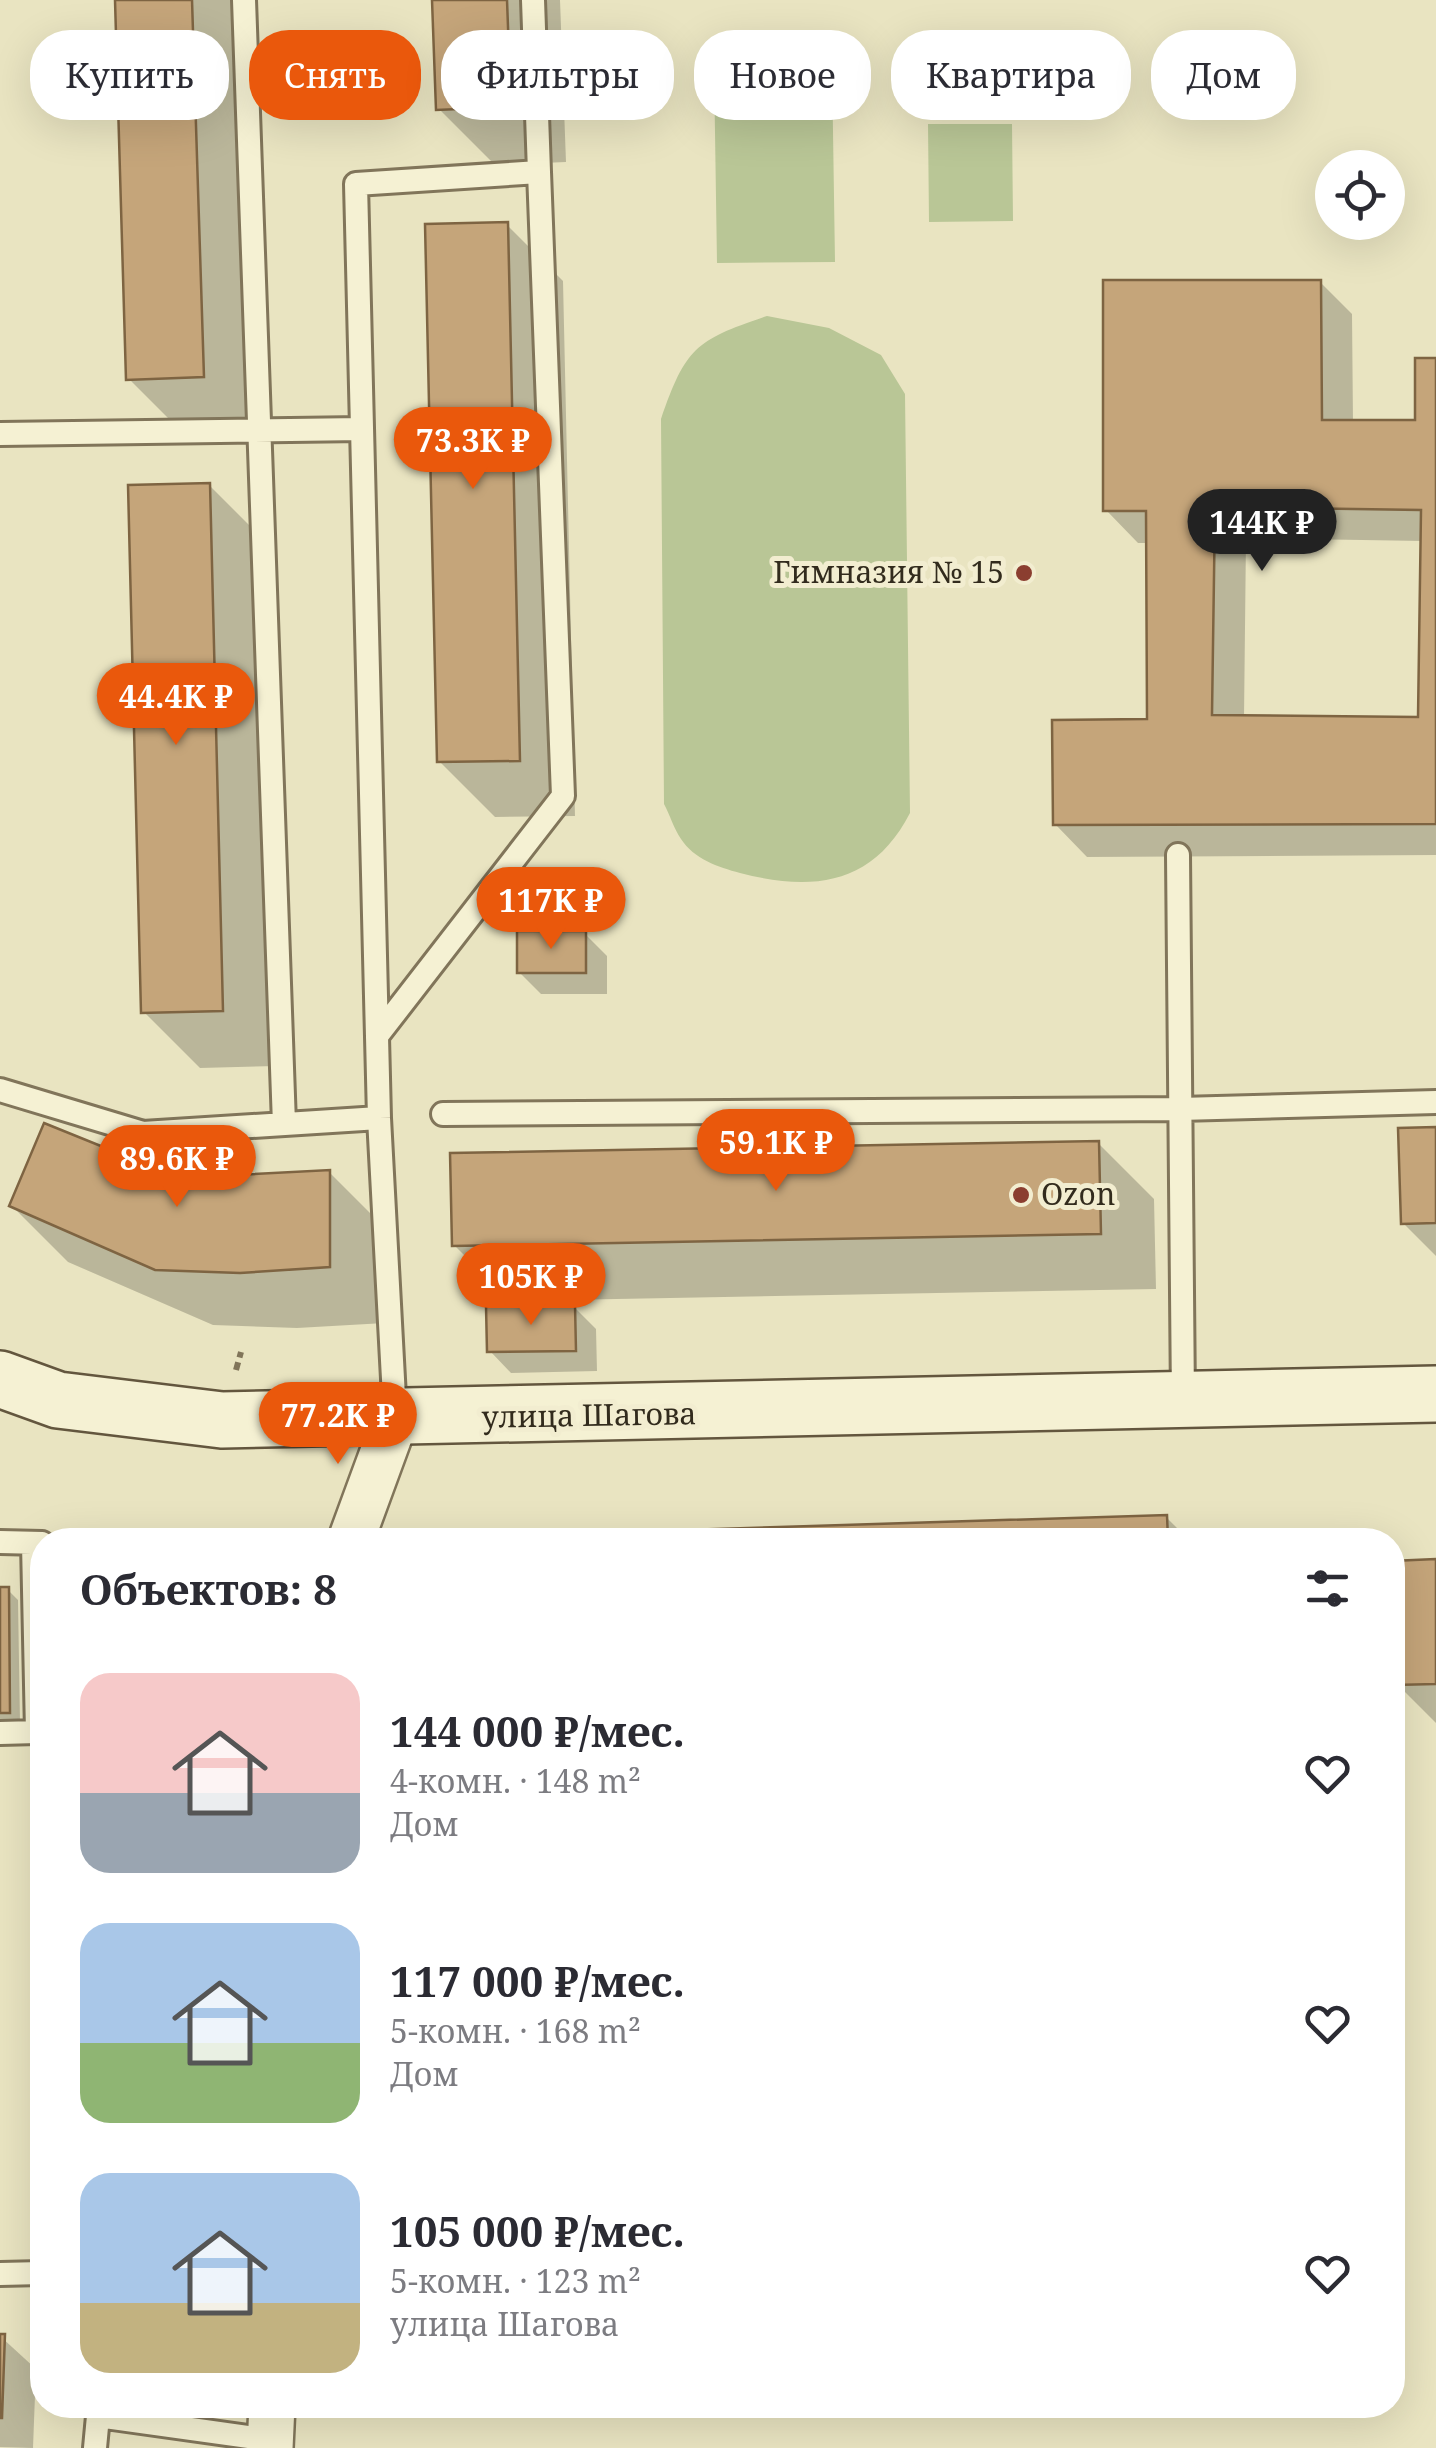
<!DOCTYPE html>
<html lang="ru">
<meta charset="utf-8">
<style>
:root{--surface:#fff;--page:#f2f2f3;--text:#2b2b33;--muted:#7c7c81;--accent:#ea580c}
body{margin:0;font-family:"Noto Serif",serif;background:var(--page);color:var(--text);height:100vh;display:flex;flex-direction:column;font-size:38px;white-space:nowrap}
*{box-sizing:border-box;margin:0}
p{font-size:32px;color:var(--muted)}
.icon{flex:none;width:55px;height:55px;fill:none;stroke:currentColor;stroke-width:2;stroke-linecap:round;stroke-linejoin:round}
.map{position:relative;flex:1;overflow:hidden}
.panel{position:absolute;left:30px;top:1528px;width:1375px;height:890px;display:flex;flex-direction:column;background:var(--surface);border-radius:40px;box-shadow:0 10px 40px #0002}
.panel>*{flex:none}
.banner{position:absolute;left:30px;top:30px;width:1378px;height:90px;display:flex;gap:20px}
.buttons{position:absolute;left:1315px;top:150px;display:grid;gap:20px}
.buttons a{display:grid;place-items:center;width:90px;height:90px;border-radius:50%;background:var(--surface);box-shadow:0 10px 40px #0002;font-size:50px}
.price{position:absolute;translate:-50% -85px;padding:0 22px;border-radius:35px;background:var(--accent);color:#fff;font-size:32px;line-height:65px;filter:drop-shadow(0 2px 5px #0008)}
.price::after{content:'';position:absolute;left:50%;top:60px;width:30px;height:22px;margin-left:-15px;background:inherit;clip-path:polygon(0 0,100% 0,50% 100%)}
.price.current{background:#222;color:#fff}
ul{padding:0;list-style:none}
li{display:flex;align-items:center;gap:30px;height:250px;padding:0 50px}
li span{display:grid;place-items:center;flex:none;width:280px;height:200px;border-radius:30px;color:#555}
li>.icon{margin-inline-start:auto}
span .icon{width:120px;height:120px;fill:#fffc;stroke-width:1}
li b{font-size:42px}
h2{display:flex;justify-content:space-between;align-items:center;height:120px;padding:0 50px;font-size:42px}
.tag{padding:0 35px;border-radius:40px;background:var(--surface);box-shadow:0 10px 40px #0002;font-size:35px;line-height:90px}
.tag.current{background:var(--accent);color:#fff}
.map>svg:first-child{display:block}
</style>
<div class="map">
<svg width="1436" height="2448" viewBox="0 0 1436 2448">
<rect width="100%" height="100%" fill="#e9e4c1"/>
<!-- green -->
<path fill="#b9c696" d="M 832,66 L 835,262 L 717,263 L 714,67 Z
M 928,124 L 1012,124 L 1013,221 L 929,222 Z
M 767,316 L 829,328 L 881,355 L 905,394 L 910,813 C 873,885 813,892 740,873 C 718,867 694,859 681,839 C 674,829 670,815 664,804 L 661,419 C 686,347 696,340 767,316 Z"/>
<!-- shadow -->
<path fill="#0003" fill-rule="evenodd" d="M 117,0 L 246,0 L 258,433 L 185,435 L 129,379 Z
M 435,0 L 560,0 L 566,162 L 495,165 L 439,109 Z
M 507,225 L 563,281 L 575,816 L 495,817 L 439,761 Z
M 1320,282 L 1352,314 L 1353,423 L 1418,423 L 1436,361 L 1436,855 L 1087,857 L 1055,824 L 1149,722 L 1148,543 L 1138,543 L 1106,510 ZM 1246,538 L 1423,541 L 1420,720 L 1244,718 Z
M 209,485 L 265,541 L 278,1066 L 200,1068 L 144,1012 Z
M 585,934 L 607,956 L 607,994 L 541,994 L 519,972 Z
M 1436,1130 L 1436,1256 L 1403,1223 Z
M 1098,1143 L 1154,1199 L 1156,1289 L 510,1301 L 454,1245 Z
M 160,1172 L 237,1177 L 329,1172 L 385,1228 L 385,1323 L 297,1328 L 213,1325 L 68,1262 L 12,1206 Z
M 574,1307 L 596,1329 L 597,1371 L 511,1373 L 490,1351 Z
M 1166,1517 L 1189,1540 L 460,1540 Z
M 1436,1562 L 1436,1723 L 1397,1684 Z
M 0,1590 L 8,1590 L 18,1600 L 20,1723 L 0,1723 Z
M 0,2336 L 36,2369 L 33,2448 L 0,2447 Z"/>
<!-- building -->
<path fill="#c5a57a" stroke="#7e6442" stroke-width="2.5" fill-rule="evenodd" d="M 115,0 L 192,0 L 204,377 L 126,380 Z
M 432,0 L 507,0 L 511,107 L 436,110 Z
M 508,222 L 520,761 L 437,762 L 425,224 Z
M 1103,280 L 1321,280 L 1322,420 L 1415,420 L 1415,358 L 1436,358 L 1436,824 L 1053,825 L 1052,720 L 1147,719 L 1146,511 L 1103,511 ZM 1215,507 L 1421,510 L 1418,717 L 1212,715 Z
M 210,483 L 223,1011 L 141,1013 L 128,485 Z
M 517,931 L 586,931 L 586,973 L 517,973 Z
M 44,1123 L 160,1170 L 237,1175 L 330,1170 L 330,1267 L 240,1273 L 155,1270 L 9,1206 Z
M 1436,1127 L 1436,1223 L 1401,1224 L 1398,1128 Z
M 1099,1141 L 1101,1234 L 452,1246 L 450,1153 Z
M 575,1305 L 576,1351 L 487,1352 L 486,1306 Z
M 1167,1515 L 1168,1540 L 457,1540 L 457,1537 Z
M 1436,1559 L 1436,1684 L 1394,1685 L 1392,1561 Z
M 0,1587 L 9,1587 L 10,1713 L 0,1713 Z
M 0,2334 L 5,2334 L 2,2418 L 0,2418 Z"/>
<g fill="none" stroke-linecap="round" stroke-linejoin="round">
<defs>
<path id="service" d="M 244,0 L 284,1124
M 0,434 L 362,429
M 1178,855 L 1183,1401
M 377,1036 L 563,796 L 539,172
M 0,1090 L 143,1133 L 379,1118
M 443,1114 L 1180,1109 L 1436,1102
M 395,1416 L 379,1118 L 356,184 L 539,172 L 533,0
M 0,1542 L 42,1543
M 0,1733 L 37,1732 L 33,1543
M 0,2274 L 42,2273
M 95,2448 L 98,2416 L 270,2440"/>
<path id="minor" d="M 351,1540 L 395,1420
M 270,2448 L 272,2405"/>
<path id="secondary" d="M 0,1379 L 58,1400 L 222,1420 L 1436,1394"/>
</defs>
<!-- service casing -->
<use href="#service" stroke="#81755a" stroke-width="28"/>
<!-- minor casing -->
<use href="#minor" stroke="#81755a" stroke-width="50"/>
<!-- secondary casing -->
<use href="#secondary" stroke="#63563e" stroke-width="60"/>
<!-- path -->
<path stroke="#81755a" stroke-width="6" stroke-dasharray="8 5" stroke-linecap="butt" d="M 236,1370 L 241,1352"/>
<!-- service -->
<use href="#service" stroke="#f5f1d3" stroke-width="22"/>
<!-- minor -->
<use href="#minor" stroke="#f5f1d3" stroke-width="45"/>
<!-- secondary -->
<use href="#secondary" stroke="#f5f1d3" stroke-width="55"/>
</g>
<!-- markers -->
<g fill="#8b3e30" stroke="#f2edd0" stroke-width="4">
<circle cx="1024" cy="573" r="10"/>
<circle cx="1021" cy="1195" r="10"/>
</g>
<g text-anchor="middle" stroke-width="10" stroke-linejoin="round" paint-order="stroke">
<!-- poi labels -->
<g font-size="30" fill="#322b1d" stroke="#f2edd0" text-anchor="end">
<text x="1004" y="583">Гимназия № 15</text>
<text x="1041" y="1205" text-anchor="start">Ozon</text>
</g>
<!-- street labels -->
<g font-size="30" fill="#322b1d" stroke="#f2edd0">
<text transform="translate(589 1416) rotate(-1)" y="10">улица Шагова</text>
</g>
</g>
</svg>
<div class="buttons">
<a><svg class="icon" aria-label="locate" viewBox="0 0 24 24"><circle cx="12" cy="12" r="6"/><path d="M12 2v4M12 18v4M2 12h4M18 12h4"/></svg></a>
</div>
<b class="price" style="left:473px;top:492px">73.3K ₽</b>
<b class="price current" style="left:1262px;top:574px">144K ₽</b>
<b class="price" style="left:176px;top:748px">44.4K ₽</b>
<b class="price" style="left:551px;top:952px">117K ₽</b>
<b class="price" style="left:776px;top:1194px">59.1K ₽</b>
<b class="price" style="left:177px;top:1210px">89.6K ₽</b>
<b class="price" style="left:531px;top:1328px">105K ₽</b>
<b class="price" style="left:338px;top:1467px">77.2K ₽</b>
<div class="banner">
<a class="tag">Купить</a>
<a class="tag current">Снять</a>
<a class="tag">Фильтры</a>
<a class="tag">Новое</a>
<a class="tag">Квартира</a>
<a class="tag">Дом</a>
</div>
<section class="panel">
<h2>Объектов: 8<svg class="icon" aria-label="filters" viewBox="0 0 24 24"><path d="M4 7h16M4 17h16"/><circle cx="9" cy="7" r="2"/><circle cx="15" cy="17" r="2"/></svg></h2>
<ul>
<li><span style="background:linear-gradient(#f6c9c9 60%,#9aa5b1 0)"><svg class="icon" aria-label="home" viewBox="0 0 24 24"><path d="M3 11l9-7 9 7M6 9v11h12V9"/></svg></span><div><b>144 000 ₽/мес.</b><p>4-комн. · 148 m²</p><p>Дом</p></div><svg class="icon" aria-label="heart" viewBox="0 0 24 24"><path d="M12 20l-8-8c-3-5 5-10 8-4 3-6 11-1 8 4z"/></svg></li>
<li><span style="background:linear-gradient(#a9c7e8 60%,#8fb573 0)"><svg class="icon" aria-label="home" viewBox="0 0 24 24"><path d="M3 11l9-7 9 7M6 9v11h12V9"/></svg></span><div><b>117 000 ₽/мес.</b><p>5-комн. · 168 m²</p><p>Дом</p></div><svg class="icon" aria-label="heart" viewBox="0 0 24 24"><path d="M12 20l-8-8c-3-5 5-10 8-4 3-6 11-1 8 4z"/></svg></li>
<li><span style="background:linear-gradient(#a9c7e8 65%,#c2b280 0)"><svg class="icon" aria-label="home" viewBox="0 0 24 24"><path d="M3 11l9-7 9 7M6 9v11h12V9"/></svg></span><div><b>105 000 ₽/мес.</b><p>5-комн. · 123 m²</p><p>улица Шагова</p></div><svg class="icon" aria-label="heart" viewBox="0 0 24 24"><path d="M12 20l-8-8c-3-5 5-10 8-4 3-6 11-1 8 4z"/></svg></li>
</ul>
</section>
</div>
